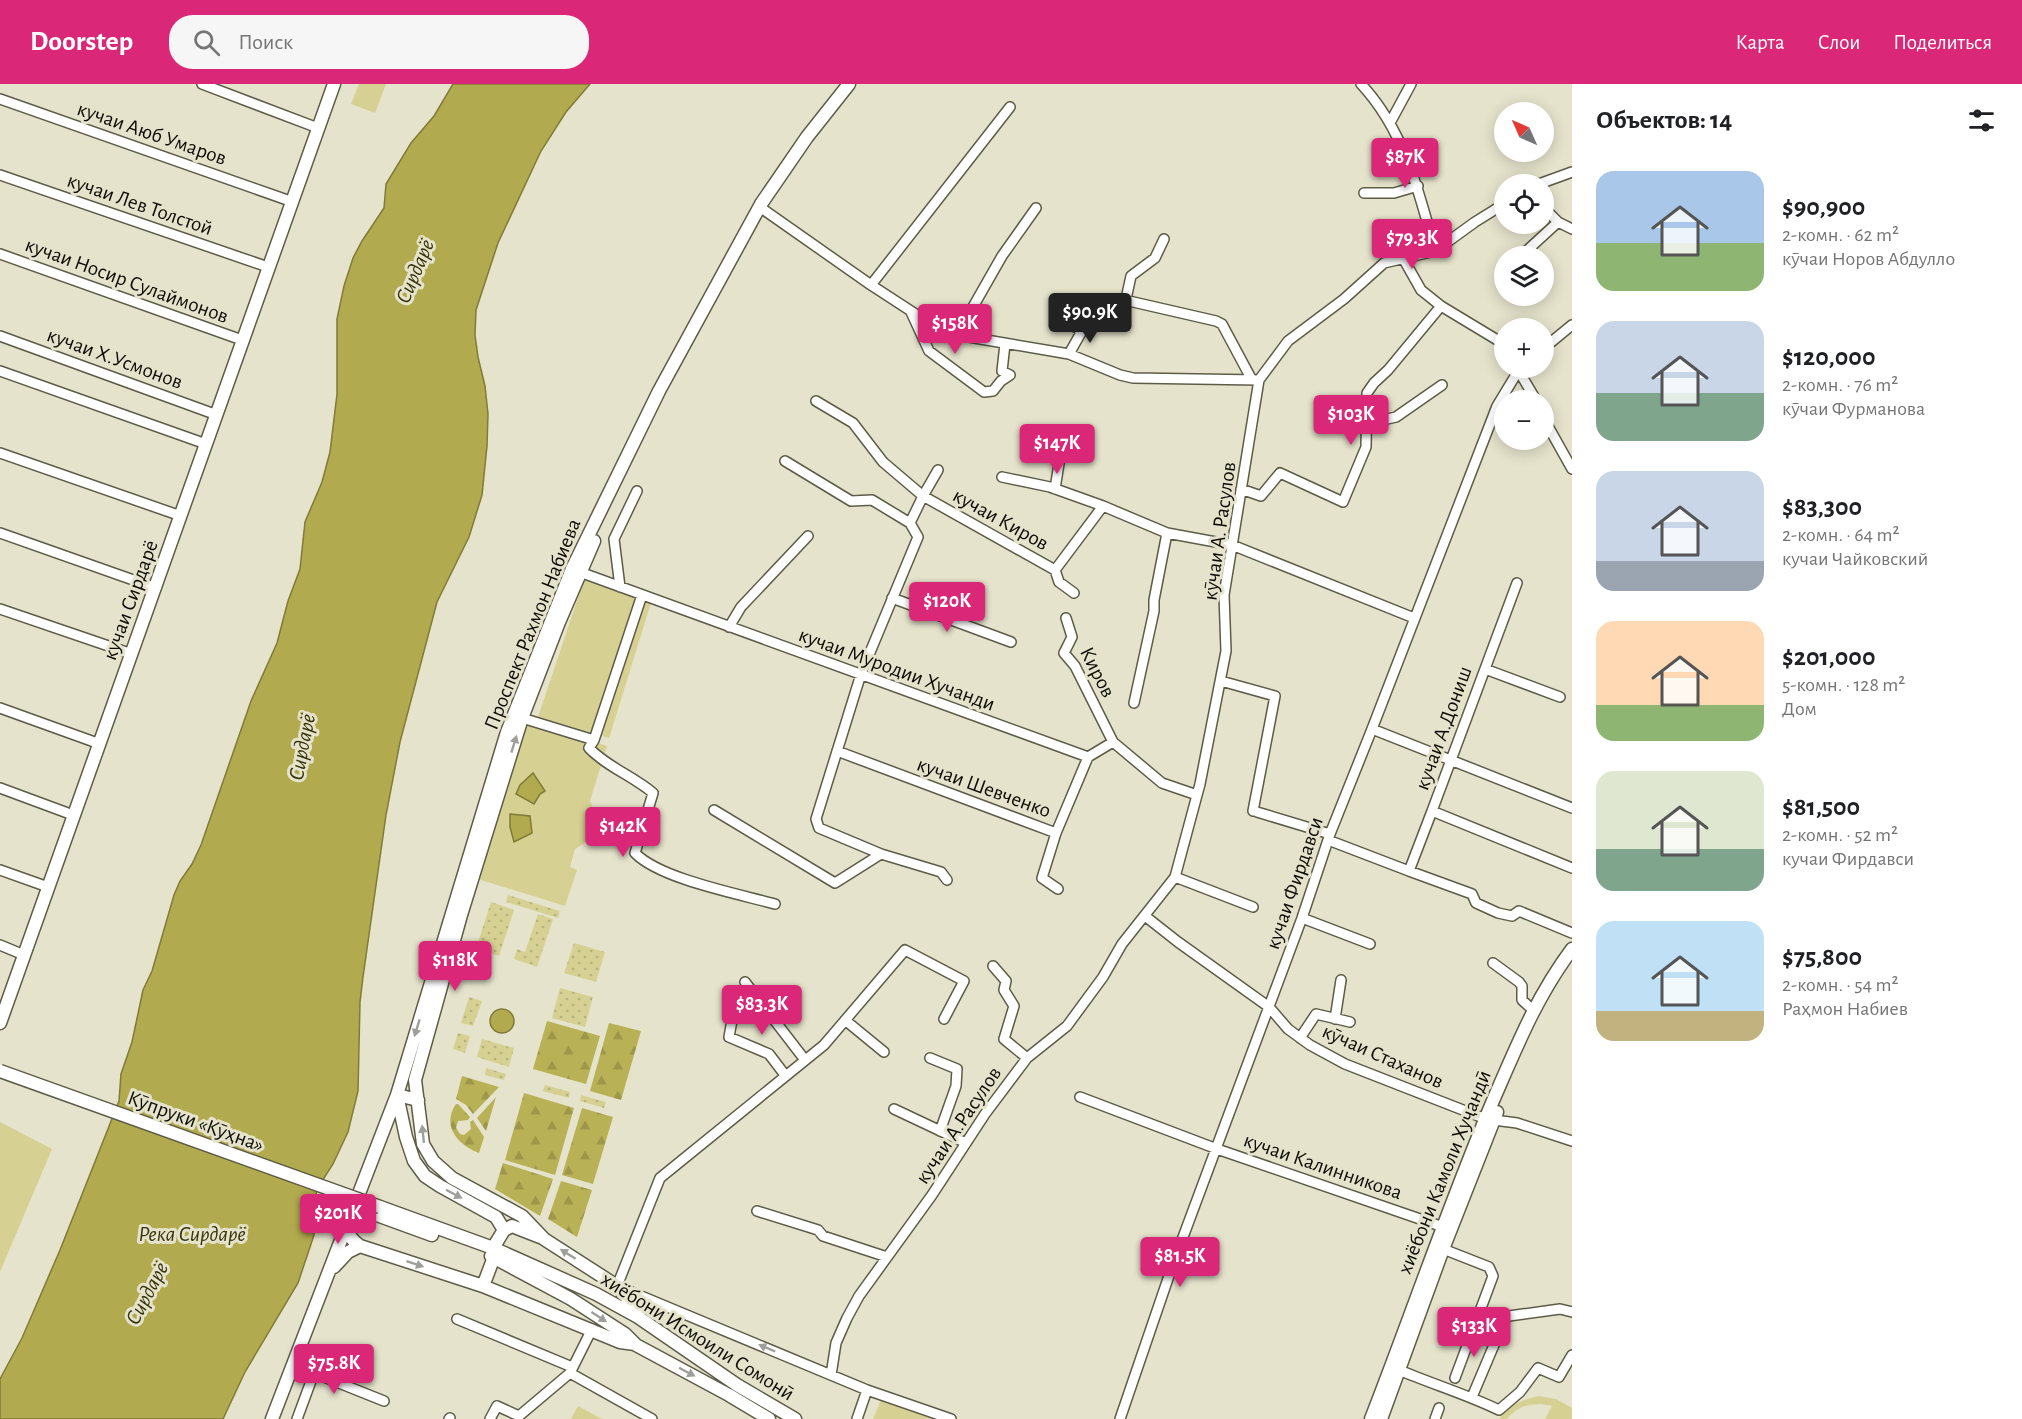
<!DOCTYPE html>
<html lang="ru">
<meta charset="utf-8">
<style>
:root{--surface:#fff;--page:#f6f6f6;--text:#202124;--muted:#757577;--accent:#db2777}
body{margin:0;font-family:"Alegreya Sans",sans-serif;background:var(--page);color:var(--text);height:100vh;display:flex;flex-direction:column;font-size:22px;white-space:nowrap}
*{box-sizing:border-box;margin:0}
p{font-size:20px;color:var(--muted)}
.icon{flex:none;width:33px;height:33px;fill:none;stroke:currentColor;stroke-width:2;stroke-linecap:round;stroke-linejoin:round}
.map{position:relative;flex:1;overflow:hidden}
.panel{display:flex;flex-direction:column;background:var(--surface);width:450px}
.panel>*{flex:none}
.needle{width:39px;rotate:315deg}
.tools{position:absolute;left:1494px;top:18px;display:grid;gap:12px}
.tools a{display:grid;place-items:center;width:60px;height:60px;border-radius:50%;background:var(--surface);box-shadow:0 3px 15px #0003;font-size:30px}
.price{position:absolute;translate:-50% -51px;padding:0 14px;border-radius:6px;background:var(--accent);color:#fff;font-size:20px;line-height:39px;filter:drop-shadow(0 2px 3px #0008)}
.price::after{content:'';position:absolute;left:50%;top:36px;width:18px;height:14px;margin-left:-9px;background:inherit;clip-path:polygon(0 0,100% 0,50% 100%)}
.price.current{background:#222;color:#fff}
ul{padding:0;list-style:none}
li{display:flex;align-items:center;gap:18px;height:150px;padding:0 24px}
li span{display:grid;place-items:center;flex:none;width:168px;height:120px;border-radius:18px;color:#555}
li>.icon{margin-inline-start:auto}
span .icon{width:72px;height:72px;fill:#fffc;stroke-width:1}
li b{font-size:26px}
h2{display:flex;justify-content:space-between;align-items:center;height:72px;padding:0 24px;font-size:26px}
header{display:flex;align-items:center;gap:36px;box-sizing:border-box;height:84px;padding:0 30px;background:var(--accent);color:#fff}
header strong{font-size:28px}
nav{display:flex;gap:33px;margin-inline-start:auto;font-size:21px}
.search{width:420px;height:54px;background:var(--page);display:flex;align-items:center;gap:15px;box-sizing:border-box;padding:0 21px;border-radius:24px;color:var(--muted);font-size:22px}
main{display:flex;flex:1;min-height:0}
.map>svg:first-child{display:block}
</style>
<header>
<strong>Doorstep</strong>
<div class="search"><svg class="icon" aria-label="search" viewBox="0 0 24 24"><circle cx="10" cy="10" r="6"/><path d="M15 15l6 6"/></svg>Поиск</div>
<nav><a>Карта</a><a>Слои</a><a>Поделиться</a></nav>
</header>
<main>
<div class="map">
<svg width="1572" height="1335" viewBox="0 0 1572 1335">
<defs>
<pattern id="grass-dots" width="8" height="8" patternUnits="userSpaceOnUse" patternTransform="scale(1.5)"><rect width="8" height="8" fill="#d6d192"/><path d="M2 2h.1M6 6h.1" fill="none" stroke="#b6b27c" stroke-width="1.8" stroke-linecap="round"/></pattern>
<pattern id="forest-firs" width="22" height="20" patternUnits="userSpaceOnUse" patternTransform="scale(1.5)"><rect width="22" height="20" fill="#b9b156"/><path d="M5 1l3.5 6h-7zM16 11l3.5 6h-7z" fill="#9e9749"/></pattern>
</defs>
<rect width="100%" height="100%" fill="#e5e3cb"/>
<!-- grass -->
<path fill="url(#grass-dots)" d="M 508,811 L 560,827 L 558,834 L 506,818 Z
M 491,818 L 514,826 L 499,872 L 476,865 Z
M 538,830 L 553,835 L 537,883 L 514,875 L 517,865 L 525,868 Z
M 574,859 L 605,868 L 596,898 L 564,889 Z
M 560,904 L 593,913 L 585,943 L 552,934 Z
M 469,913 L 482,917 L 473,942 L 461,939 Z
M 458,949 L 470,952 L 465,969 L 453,965 Z
M 482,955 L 514,964 L 509,983 L 477,973 Z
M 486,984 L 506,990 L 504,996 L 485,991 Z
M 545,1001 L 570,1008 L 569,1014 L 543,1007 Z
M 581,1011 L 606,1018 L 604,1024 L 580,1017 Z"/>
<!-- forest -->
<path fill="url(#forest-firs)" d="M 547,937 L 600,952 L 586,1000 L 533,985 Z
M 609,939 L 641,947 L 621,1016 L 590,1007 Z
M 462,992 L 499,1003 L 473,1030 L 466,1021 L 456,1015 Z
M 524,1009 L 574,1024 L 555,1091 L 505,1076 Z
M 496,1013 L 486,1047 L 477,1034 Z
M 456,1020 L 458,1020 L 470,1033 L 468,1036 L 458,1037 L 456,1044 L 460,1050 L 464,1051 L 471,1045 L 470,1038 L 473,1036 L 484,1053 L 479,1069 C 458,1061 441,1042 456,1020 Z
M 582,1024 L 613,1033 L 593,1100 L 562,1091 Z
M 503,1079 L 553,1095 L 540,1132 L 495,1105 Z
M 561,1097 L 592,1106 L 577,1153 L 548,1135 Z"/>
<!-- park -->
<path fill="#d6d192" d="M 359,0 L 386,0 L 375,29 L 351,20 Z
M 584,496 L 651,519 L 609,654 L 538,633 Z
M 527,637 L 607,662 L 590,717 L 598,735 L 592,754 L 575,765 L 570,783 L 577,786 L 565,822 L 478,795 Z
M 0,1038 L 52,1065 L 0,1188 Z
M 1539,1312 L 1556,1315 L 1572,1324 L 1572,1335 L 1545,1335 L 1552,1322 C 1535,1318 1519,1320 1507,1335 L 1499,1335 C 1510,1321 1521,1316 1539,1312 Z
M 881,1316 L 932,1335 L 873,1335 Z
M 578,1322 L 602,1335 L 571,1335 Z"/>
<!-- water -->
<path fill="#b2aa4e" stroke="#807b38" stroke-width="1.5" d="M 453,0 L 590,0 L 566,28 L 541,67 L 498,159 L 476,226 L 475,251 L 478,273 L 485,302 L 488,330 L 487,362 L 482,411 L 469,453 L 437,518 L 400,658 L 386,731 L 363,893 L 360,918 L 358,1007 L 348,1048 L 333,1080 L 317,1105 L 315,1119 L 314,1151 L 298,1199 L 245,1288 L 223,1335 L 0,1335 L 0,1295 L 22,1254 L 60,1166 L 119,1017 L 121,990 L 132,958 L 143,906 L 152,887 L 174,811 L 180,797 L 192,780 L 201,761 L 251,617 L 277,559 L 288,517 L 300,485 L 305,438 L 322,398 L 330,368 L 337,310 L 337,235 L 344,202 L 353,174 L 362,157 L 384,124 L 386,100 L 411,59 L 434,32 Z
M 533,689 L 545,707 L 540,710 L 534,720 L 516,710 L 520,701 Z
M 510,730 L 530,732 L 532,749 L 514,758 L 510,743 Z
M490 937a12 12 0 1 1 24 0a12 12 0 1 1-24 0Z"/>
<g fill="none" stroke-linecap="round" stroke-linejoin="round">
<defs>
<path id="minor" d="M 202,0 L 318,44
M 1361,0 C 1404,46 1419,107 1435,167
M 0,15 L 293,118
M 1391,37 L 1411,0
M 0,91 L 268,183
M 1539,100 L 1572,88
M 1364,109 L 1394,109 L 1418,102
M 1544,124 L 1558,138 L 1572,145
M 764,126 L 871,201 L 937,244 L 957,251 L 1069,270 L 1120,291 L 1133,294 L 1259,296
M 1164,155 L 1155,174 L 1131,192 L 1126,215 L 1129,217 L 1216,237 L 1222,240 L 1252,296
M 0,170 L 242,256
M 1521,172 L 1558,138
M 1403,174 L 1421,206 L 1441,222 L 1499,257 L 1504,265
M 871,201 L 1010,23
M 911,228 L 929,267 L 984,308 L 993,307 L 1001,297 L 1010,291 L 1002,287 L 1005,260
M 1068,238 L 1081,247
M 957,251 L 1002,172 L 1036,124
M 0,252 L 217,331
M 1544,264 L 1572,241
M 1069,270 L 1087,238
M 1517,284 L 1536,316
M 0,287 L 206,360
M 816,317 L 853,339 L 883,378 L 923,412 L 1055,486 L 1103,422
M 1544,335 L 1572,385
M 1365,340 L 1396,333 L 1442,301
M 0,369 L 181,432
M 785,377 L 851,417 L 872,416 L 910,439 L 923,412 L 938,386
M 1002,393 L 1050,403 L 1103,422 L 1167,449 L 1232,461 L 1414,534
M 1055,405 L 1063,354
M 1241,405 L 1261,412 L 1280,389 L 1343,418 L 1366,363 L 1367,309 L 1374,299 L 1388,286 L 1441,222
M 910,439 L 918,453 L 861,590 L 816,735 L 819,744 L 881,770 L 941,788 L 947,796
M 0,449 L 156,504
M 1055,486 L 1059,498 L 1074,509
M 577,487 L 1088,673 L 1113,658 L 1162,699 L 1197,711
M 1517,499 L 1432,727 L 1572,784
M 620,503 L 614,455 L 637,407
M 642,511 L 594,656 L 589,664 C 607,683 633,692 653,709 L 635,769 C 660,795 739,810 775,820
M 892,514 L 1011,558
M 0,525 L 132,570
M 1066,534 L 1072,553 L 1064,569 L 1075,582 L 1113,658
M 729,543 L 741,523 L 808,452
M 1485,585 L 1560,613
M 1221,597 L 1275,612 L 1253,727
M 1134,619 L 1154,527 L 1154,516 L 1167,449
M 0,624 L 100,660
M 522,634 L 594,656
M 1372,645 L 1572,724
M 837,667 L 1056,749 L 1042,794 L 1058,805
M 0,704 L 73,731
M 714,726 L 835,799 L 881,770
M 1257,728 L 1330,750
M 1056,749 L 1088,673
M 1328,756 L 1409,787 L 1432,727
M 0,786 L 48,803
M 1409,787 L 1472,810 L 1476,819 L 1498,829 L 1512,832 L 1519,827 L 1572,849
M 1175,793 L 1253,823
M 1145,832 L 1178,858 L 1269,923 L 1288,945 L 1310,961 L 1345,980 L 1486,1035 L 1517,1039 L 1572,1057
M 1302,834 L 1370,860
M 0,861 L 24,871
M 1493,879 L 1519,898 L 1522,902 L 1522,916 L 1533,926
M 993,882 L 1006,897 L 1004,906 L 1014,922 L 1004,955 L 1027,974
M 745,898 L 805,976
M 736,914 L 729,953 L 769,970 L 785,991
M 944,935 L 964,897 L 905,866 L 824,961 L 660,1094 L 617,1202 L 867,1306 L 951,1335
M 1335,935 L 1341,896
M 845,936 L 884,968
M 1300,954 L 1316,930 L 1350,938
M 930,974 L 957,985 L 956,1002 L 940,1047
M 1080,1013 L 1217,1065 L 1449,1145
M 894,1025 L 966,1059
M 757,1127 L 818,1146 L 823,1152 L 887,1173
M 1443,1165 L 1489,1183 L 1493,1192 L 1455,1294
M 457,1235 L 572,1283
M 592,1245 L 570,1289 L 652,1335
M 1399,1286 C 1432,1300 1466,1310 1499,1326 L 1520,1308 L 1538,1284 L 1559,1293 L 1572,1271
M 831,1291 L 836,1259 L 847,1234 L 859,1212 L 932,1111 L 985,1030 L 1027,974 L 1067,942 L 1103,893 L 1122,860 L 1175,793 L 1200,700 L 1226,567 L 1224,511 L 1259,296 L 1288,257 L 1344,215 L 1384,179 L 1435,167 L 1475,138 L 1504,120
M 1472,1313 L 1505,1235 L 1509,1232 L 1560,1225 L 1572,1228
M 297,1335 L 314,1289 L 384,1317
M 449,1335 L 450,1334
M 490,1335 L 497,1322 L 519,1332 L 570,1289
M 857,1335 L 867,1306
M 1120,1335 L 1173,1180 L 1302,834 L 1330,750 L 1372,645 L 1497,322 L 1520,284
M 1435,1335 L 1439,1324"/>
<path id="major" d="M 594,457 L 559,538 L 522,634 L 461,831 L 415,996 L 423,1060 L 433,1077 L 452,1094 L 522,1132 L 544,1155 L 617,1202 L 638,1227 L 638,1233
M 0,939 L 334,0
M 418,1016 L 397,1011 L 406,1053 L 414,1077 L 425,1092 L 440,1102 L 496,1133 L 504,1146
M 380,1123 L 493,1164 L 596,1210 L 638,1233 L 737,1301 L 795,1335
M 377,1131 L 432,1151
M 347,1140 C 348,1150 351,1156 360,1162 L 483,1202 L 620,1258 L 635,1260
M 493,1164 L 504,1146 L 512,1142 L 540,1153
M 491,1172 L 571,1215 L 625,1250 L 636,1261 L 729,1311 L 769,1335
M 334,1183 L 348,1168 L 360,1162
M 483,1202 L 494,1173
M 272,1335 L 397,1011 L 507,648 L 572,485 L 659,307 L 761,120 L 807,53 L 849,0
M 1371,1335 C 1412,1230 1448,1123 1492,1019 C 1516,964 1536,913 1572,865
M 1381,1335 L 1443,1165 L 1497,1028"/>
</defs>
<!-- minor casing -->
<use href="#minor" stroke="#5d5c47" stroke-width="12"/>
<!-- major casing -->
<use href="#major" stroke="#5d5c47" stroke-width="15"/>
<!-- minor -->
<use href="#minor" stroke="#fff" stroke-width="9"/>
<!-- major -->
<use href="#major" stroke="#fff" stroke-width="12"/>
<defs>
<path id="major-bridge" d="M 0,987 L 380,1123"/>
</defs>
<!-- major-bridge casing -->
<use href="#major-bridge" stroke="#5d5c47" stroke-width="15" stroke-linecap="butt"/>
<!-- major-bridge -->
<use href="#major-bridge" stroke="#fff" stroke-width="12"/>
</g>
<!-- one-way arrows -->
<defs><path id="oneway-solid" d="M-6-.8H1V-3.2L6.5 0L1 3.2V.8H-6Z" transform="scale(1.5)"/></defs>
<g fill="#9e9e9b">
<use href="#oneway-solid" transform="translate(514 660) rotate(-73)"/>
<use href="#oneway-solid" transform="translate(417 944) rotate(107)"/>
<use href="#oneway-solid" transform="translate(423 1050) rotate(-96)"/>
<use href="#oneway-solid" transform="translate(454 1110) rotate(28)"/>
<use href="#oneway-solid" transform="translate(568 1170) rotate(-148)"/>
<use href="#oneway-solid" transform="translate(415 1180) rotate(18)"/>
<use href="#oneway-solid" transform="translate(599 1233) rotate(33)"/>
<use href="#oneway-solid" transform="translate(767 1264) rotate(-157)"/>
<use href="#oneway-solid" transform="translate(687 1288) rotate(28)"/>
</g>
<g text-anchor="middle" stroke-width="6" stroke-linejoin="round" paint-order="stroke">
<!-- street labels -->
<g font-size="21" fill="#0c0c05" stroke="#e5e3cb">
<text transform="translate(152 49) rotate(19)" y="7">кучаи Аюб Умаров</text>
<text transform="translate(140 120) rotate(19)" y="7">кучаи Лев Толстой</text>
<text transform="translate(127 196) rotate(20)" y="7">кучаи Носир Сулаймонов</text>
<text transform="translate(115 274) rotate(20)" y="7">кучаи Х.Усмонов</text>
<text transform="translate(1001 435) rotate(29)" y="7">кучаи Киров</text>
<text transform="translate(1219 447) rotate(-82)" y="7">кӯчаи А. Расулов</text>
<text transform="translate(130 516) rotate(-70)" y="7">кучаи Сирдарё</text>
<text transform="translate(532 540) rotate(-68)" y="7">Проспект Рахмон Набиева</text>
<text transform="translate(897 585) rotate(20)" y="7">кучаи Муродии Хучанди</text>
<text transform="translate(1098 588) rotate(63)" y="7">Киров</text>
<text transform="translate(1443 644) rotate(-70)" y="7">кучаи А.Дониш</text>
<text transform="translate(984 703) rotate(20)" y="7">кучаи Шевченко</text>
<text transform="translate(1294 799) rotate(-71)" y="7">кучаи Фирдавси</text>
<text transform="translate(1383 972) rotate(24)" y="7">кӯчаи Стаханов</text>
<text transform="translate(196 1037) rotate(20)" y="7">Кӯпруки «Кӯҳна»</text>
<text transform="translate(958 1041) rotate(-56)" y="7">кучаи А.Расулов</text>
<text transform="translate(1323 1082) rotate(19)" y="7">кучаи Калинникова</text>
<text transform="translate(1444 1088) rotate(-68)" y="7">хиёбони Камоли Хуҷандӣ</text>
<text transform="translate(698 1252) rotate(32)" y="7">хиёбони Исмоили Сомонӣ</text>
</g>
<!-- water labels -->
<g font-size="22" font-style="italic" fill="#38340c" stroke="#e5e3cb">
<text transform="translate(414 187) rotate(-67)" y="8">Сирдарё</text>
<text transform="translate(301 663) rotate(-79)" y="8">Сирдарё</text>
<text x="192" y="1157">Река Сирдарё</text>
<text transform="translate(146 1209) rotate(-62)" y="8">Сирдарё</text>
</g>
</g>
</svg>
<div class="tools">
<a><svg class="needle" viewBox="-14 -14 28 28"><path d="M0-13l5 13h-10z" fill="#e53935"/><path d="M0 13l5-13h-10z" fill="#757577"/></svg></a>
<a><svg class="icon" aria-label="locate" viewBox="0 0 24 24"><circle cx="12" cy="12" r="6"/><path d="M12 2v4M12 18v4M2 12h4M18 12h4"/></svg></a>
<a><svg class="icon" aria-label="layers" viewBox="0 0 24 24"><path d="M12 4l9 5-9 5-9-5zM3 14l9 5 9-5"/></svg></a>
<a>+</a>
<a>−</a>
</div>
<b class="price" style="left:1405px;top:105px">$87K</b>
<b class="price" style="left:1412px;top:186px">$79.3K</b>
<b class="price current" style="left:1090px;top:260px">$90.9K</b>
<b class="price" style="left:955px;top:271px">$158K</b>
<b class="price" style="left:1351px;top:362px">$103K</b>
<b class="price" style="left:1057px;top:391px">$147K</b>
<b class="price" style="left:947px;top:549px">$120K</b>
<b class="price" style="left:623px;top:774px">$142K</b>
<b class="price" style="left:455px;top:908px">$118K</b>
<b class="price" style="left:762px;top:952px">$83.3K</b>
<b class="price" style="left:338px;top:1161px">$201K</b>
<b class="price" style="left:1180px;top:1204px">$81.5K</b>
<b class="price" style="left:1474px;top:1274px">$133K</b>
<b class="price" style="left:334px;top:1311px">$75.8K</b>
</div>
<section class="panel">
<h2>Объектов: 14<svg class="icon" aria-label="filters" viewBox="0 0 24 24"><path d="M4 7h16M4 17h16"/><circle cx="9" cy="7" r="2"/><circle cx="15" cy="17" r="2"/></svg></h2>
<ul>
<li><span style="background:linear-gradient(#a9c7e8 60%,#8fb573 0)"><svg class="icon" aria-label="home" viewBox="0 0 24 24"><path d="M3 11l9-7 9 7M6 9v11h12V9"/></svg></span><div><b>$90,900</b><p>2-комн. · 62 m²</p><p>кӯчаи Норов Абдулло</p></div></li>
<li><span style="background:linear-gradient(#c9d6e8 60%,#7fa58c 0)"><svg class="icon" aria-label="home" viewBox="0 0 24 24"><path d="M3 11l9-7 9 7M6 9v11h12V9"/></svg></span><div><b>$120,000</b><p>2-комн. · 76 m²</p><p>кӯчаи Фурманова</p></div></li>
<li><span style="background:linear-gradient(#c9d6e8 75%,#9aa5b1 0)"><svg class="icon" aria-label="home" viewBox="0 0 24 24"><path d="M3 11l9-7 9 7M6 9v11h12V9"/></svg></span><div><b>$83,300</b><p>2-комн. · 64 m²</p><p>кучаи Чайковский</p></div></li>
<li><span style="background:linear-gradient(#ffd9b3 70%,#8fb573 0)"><svg class="icon" aria-label="home" viewBox="0 0 24 24"><path d="M3 11l9-7 9 7M6 9v11h12V9"/></svg></span><div><b>$201,000</b><p>5-комн. · 128 m²</p><p>Дом</p></div></li>
<li><span style="background:linear-gradient(#dfe7d0 65%,#7fa58c 0)"><svg class="icon" aria-label="home" viewBox="0 0 24 24"><path d="M3 11l9-7 9 7M6 9v11h12V9"/></svg></span><div><b>$81,500</b><p>2-комн. · 52 m²</p><p>кучаи Фирдавси</p></div></li>
<li><span style="background:linear-gradient(#bfe0f5 75%,#c2b280 0)"><svg class="icon" aria-label="home" viewBox="0 0 24 24"><path d="M3 11l9-7 9 7M6 9v11h12V9"/></svg></span><div><b>$75,800</b><p>2-комн. · 54 m²</p><p>Раҳмон Набиев</p></div></li>
</ul>
</section>
</main>
